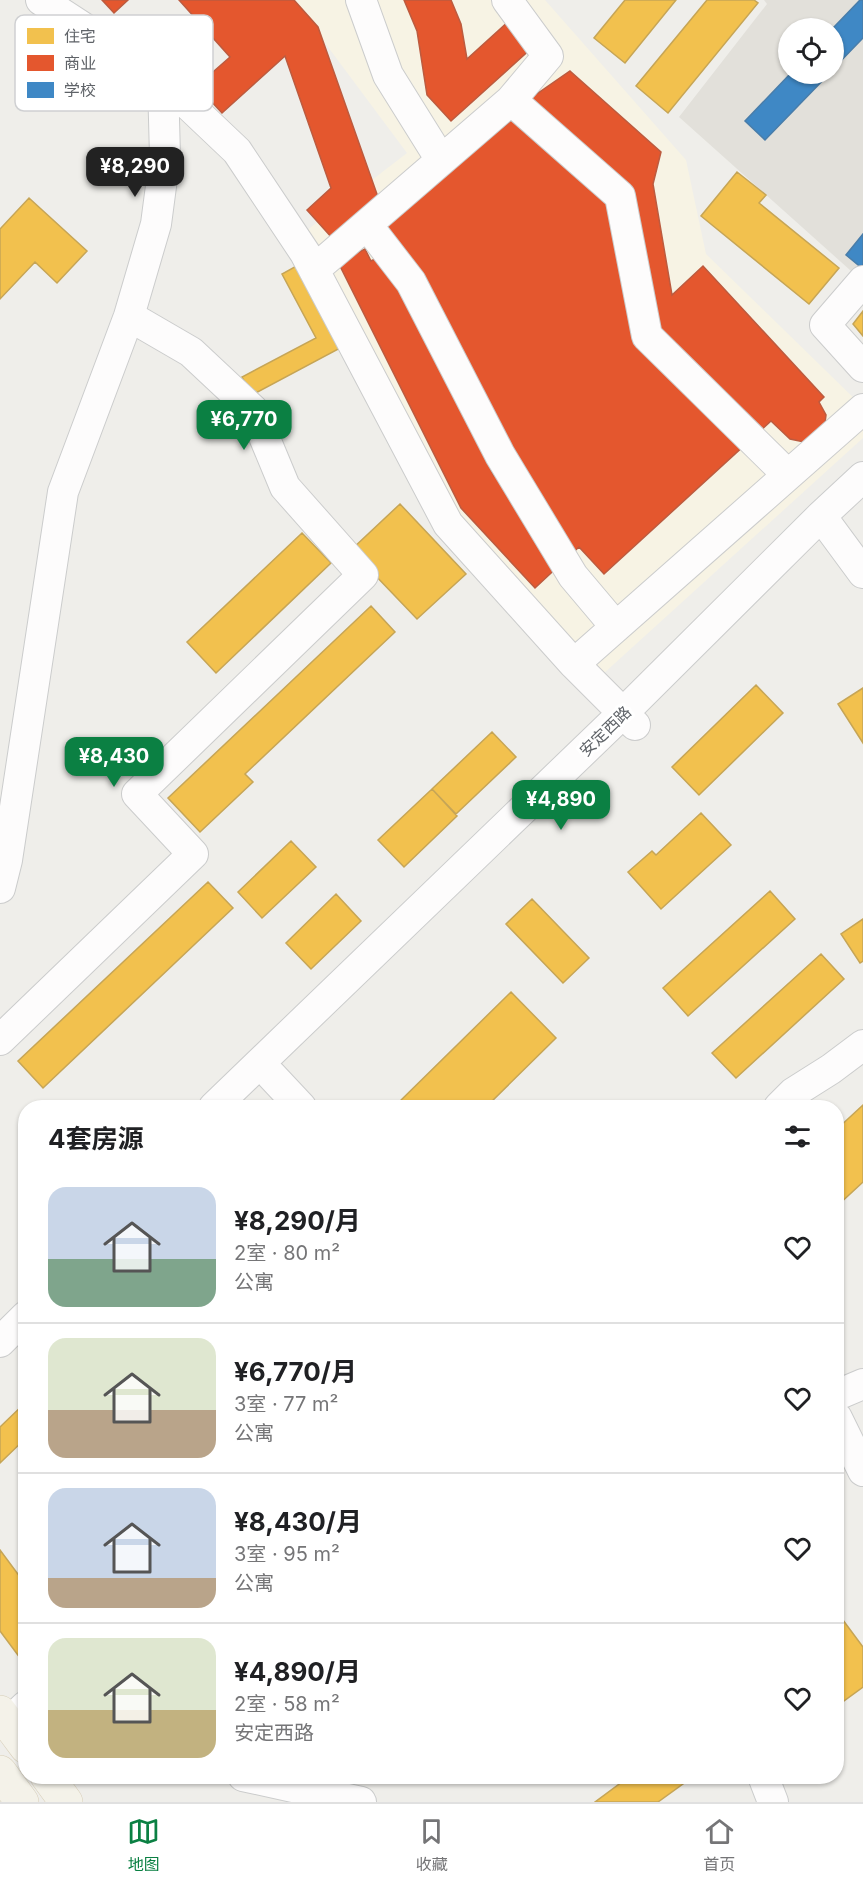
<!DOCTYPE html>
<html lang="zh">
<meta charset="utf-8">
<style>
:root{--surface:#fff;--page:#f6f6f6;--text:#202124;--muted:#757577;--line:#e0e0e0;--accent:#0b8043}
body{margin:0;font-family:Inter,"Noto Sans SC",sans-serif;background:var(--page);color:var(--text);height:100vh;display:flex;flex-direction:column;font-size:22px;white-space:nowrap}
*{box-sizing:border-box;margin:0}
p{font-size:20px;color:var(--muted)}
.icon{flex:none;width:33px;height:33px;fill:none;stroke:currentColor;stroke-width:2;stroke-linecap:round;stroke-linejoin:round}
.map{position:relative;flex:1;overflow:hidden}
.side{position:absolute;left:18px;top:1100px;width:826px;height:684px;display:flex;flex-direction:column;background:var(--surface);border-radius:24px;box-shadow:0 2px 4px #0004}
.side>*{flex:none}
.buttons{position:absolute;left:778px;top:18px;display:grid;gap:12px}
.buttons a{display:grid;place-items:center;width:66px;height:66px;border-radius:50%;background:var(--surface);box-shadow:0 2px 4px #0004;font-size:30px}
.price{position:absolute;translate:-50% -51px;padding:0 14px;border-radius:12px;background:var(--accent);color:#fff;font-size:20px;line-height:39px;filter:drop-shadow(0 2px 3px #0008)}
.price::after{content:'';position:absolute;left:50%;top:36px;width:18px;height:14px;margin-left:-9px;background:inherit;clip-path:polygon(0 0,100% 0,50% 100%)}
.price.selected{background:#222;color:#fff}
ul{padding:0;list-style:none}
li{display:flex;align-items:center;gap:18px;height:150px;padding:0 30px}
li+li{border-top:2px solid var(--line)}
li span{display:grid;place-items:center;flex:none;width:168px;height:120px;border-radius:18px;color:#555}
li>.icon{margin-inline-start:auto}
span .icon{width:72px;height:72px;fill:#fffc;stroke-width:1}
li b{font-size:26px}
h2{display:flex;justify-content:space-between;align-items:center;height:72px;padding:0 30px;font-size:26px}
.tabs{display:flex;justify-content:space-around;align-items:center;height:84px;border-top:2px solid var(--line);background:var(--surface);font-size:16px;color:var(--muted)}
.tabs a{display:grid;justify-items:center;gap:3px}
.tabs .selected{color:var(--accent)}
.map>svg:first-child{display:block}
</style>
<div class="map">
<svg width="863" height="1802" viewBox="0 0 863 1802">
<rect width="100%" height="100%" fill="#efeeea"/>
<!-- commercial -->
<path fill="#f7f3e4" d="M 293,0 L 545,0 L 686,160 L 706,254 L 863,407 L 863,438 L 603,674 L 475,540 L 393,412 L 302,234 L 407,153 Z"/>
<!-- education -->
<path fill="#e2e0da" fill-rule="evenodd" d="M 764,0 L 863,0 L 863,275 L 860,279 L 679,117 L 767,4 ZM 789,28 L 834,28 L 834,74 L 789,74 Z"/>
<!-- homes -->
<path fill="#f2c14e" stroke="#c6a556" stroke-width="1.5" d="M 625,0 L 676,0 L 625,63 L 594,38 Z
M 707,0 L 754,0 L 758,3 L 668,113 L 636,86 Z
M 737,172 L 766,195 L 759,203 L 839,268 L 809,304 L 701,216 Z
M 29,198 L 87,251 L 57,283 L 35,262 L 0,299 L 0,229 Z
M 300,264 L 344,346 L 252,395 L 242,377 L 316,338 L 282,274 Z
M 863,311 L 863,336 L 853,324 Z
M 400,504 L 466,574 L 417,619 L 351,550 Z
M 302,533 L 331,563 L 216,673 L 187,642 Z
M 371,606 L 395,632 L 245,774 L 253,782 L 200,832 L 168,798 Z
M 756,685 L 783,713 L 699,795 L 672,767 Z
M 863,688 L 863,743 L 838,704 Z
M 492,732 L 516,757 L 456,814 L 432,789 Z
M 432,789 L 457,816 L 404,867 L 378,840 Z
M 701,813 L 731,845 L 661,909 L 628,872 L 652,851 L 656,855 Z
M 291,841 L 316,867 L 262,918 L 238,892 Z
M 208,882 L 233,908 L 43,1088 L 18,1061 Z
M 770,891 L 795,919 L 688,1016 L 663,988 Z
M 336,894 L 361,921 L 311,969 L 286,943 Z
M 532,899 L 589,958 L 563,983 L 506,924 Z
M 863,919 L 863,961 L 860,963 L 841,934 Z
M 821,954 L 844,979 L 736,1078 L 712,1053 Z
M 511,992 L 556,1038 L 486,1107 L 394,1107 Z
M 863,1105 L 863,1182 L 837,1206 L 837,1129 Z
M 26,1402 L 26,1438 L 0,1463 L 0,1427 Z
M 0,1550 L 26,1585 L 26,1666 L 0,1631 Z
M 837,1612 L 863,1647 L 863,1687 L 837,1706 Z
M 630,1776 L 694,1776 L 658,1802 L 595,1802 Z"/>
<!-- shops -->
<path fill="#e4572e" stroke="#bc5b3f" stroke-width="1.5" fill-rule="evenodd" d="M 102,0 L 128,0 L 114,13 Z
M 179,0 L 294,0 L 318,27 L 378,197 L 333,239 L 307,210 L 331,188 L 285,56 L 222,113 L 197,86 L 230,57 Z
M 404,0 L 451,0 L 461,24 L 467,59 L 510,20 L 534,46 L 451,121 L 427,95 L 417,31 Z
M 570,71 L 661,152 L 653,184 L 672,295 L 703,266 L 824,397 L 819,402 L 826,415 L 825,423 L 804,442 L 790,439 L 771,421 L 604,574 L 579,547 L 535,588 L 461,508 L 338,262 L 365,249 L 371,261 L 396,248 L 379,229 L 513,119 L 528,100 ZM 416,273 L 437,299 L 473,375 ZM 465,417 L 513,459 L 494,476 Z"/>
<!-- schools -->
<path fill="#3f88c5" stroke="#497da9" stroke-width="1.5" d="M 860,0 L 863,0 L 863,38 L 834,68 L 833,28 Z
M 790,74 L 829,74 L 765,140 L 745,121 Z
M 863,234 L 863,269 L 846,255 Z"/>
<g fill="none" stroke-linecap="round" stroke-linejoin="round">
<defs>
<path id="minor" d="M 41,0 L 133,60 L 179,96 L 237,151 L 305,253 L 448,524 L 574,664 L 635,725
M 361,0 L 388,75 L 441,160
M 511,100 L 620,196 L 647,336 L 788,475
M 367,225 L 411,282 L 500,455 L 573,576 L 616,627
M 314,270 L 511,100 L 548,56 L 507,0
M 863,281 L 825,325 L 863,367
M 821,516 L 863,573
M 574,664 L 863,409
M 0,888 L 7,860 L 63,492 L 129,316 L 156,224 L 165,156 L 163,83
M 0,1040 L 193,854 L 137,794 L 363,575 L 285,487 L 253,410 L 191,352 L 129,316
M 271,1075 L 301,1107
M 214,1107 L 623,713 L 821,516 L 863,477
M 779,1107 L 793,1093 L 831,1069 L 863,1045
M 0,1342 L 26,1316
M 837,1395 L 863,1384
M 837,1418 L 863,1471
M 8,1723 L 26,1706
M 243,1776 L 361,1802
M 763,1776 L 773,1802"/>
<path id="major" d="M 0,1712 L 26,1747
M 0,1772 L 22,1802
M 47,1776 L 66,1802"/>
</defs>
<!-- minor casing -->
<use href="#minor" stroke="#cbcccc" stroke-width="32"/>
<!-- major casing -->
<use href="#major" stroke="#d7ceb8" stroke-width="34"/>
<!-- minor -->
<use href="#minor" stroke="#fdfcfc" stroke-width="30"/>
<!-- major -->
<use href="#major" stroke="#f4f2e9" stroke-width="33"/>
</g>
<g text-anchor="middle" stroke-width="6" stroke-linejoin="round" paint-order="stroke">
<!-- street labels -->
<g font-size="16" fill="#5f6368" stroke="#fff">
<text transform="translate(605 731) rotate(-44)" y="6">安定西路</text>
</g>
</g>
<!-- legend -->
<rect x="15" y="15" width="198" height="96" rx="9" fill="#fff" stroke="#cfd0d2" stroke-width="1.5"/>
<rect x="27" y="28" width="27" height="16" fill="#f2c14e"/>
<rect x="27" y="55" width="27" height="16" fill="#e4572e"/>
<rect x="27" y="82" width="27" height="16" fill="#3f88c5"/>
<g font-size="16" fill="#5f6368">
<text x="64" y="42">住宅</text>
<text x="64" y="69">商业</text>
<text x="64" y="96">学校</text>
</g>
</svg>
<div class="buttons">
<a><svg class="icon" aria-label="locate" viewBox="0 0 24 24"><circle cx="12" cy="12" r="6"/><path d="M12 2v4M12 18v4M2 12h4M18 12h4"/></svg></a>
</div>
<b class="price selected" style="left:135px;top:198px">¥8,290</b>
<b class="price" style="left:244px;top:451px">¥6,770</b>
<b class="price" style="left:114px;top:788px">¥8,430</b>
<b class="price" style="left:561px;top:831px">¥4,890</b>
<section class="side">
<h2>4套房源<svg class="icon" aria-label="filters" viewBox="0 0 24 24"><path d="M4 7h16M4 17h16"/><circle cx="9" cy="7" r="2"/><circle cx="15" cy="17" r="2"/></svg></h2>
<ul>
<li><span style="background:linear-gradient(#c9d6e8 60%,#7fa58c 0)"><svg class="icon" aria-label="home" viewBox="0 0 24 24"><path d="M3 11l9-7 9 7M6 9v11h12V9"/></svg></span><div><b>¥8,290/月</b><p>2室 · 80 m²</p><p>公寓</p></div><svg class="icon" aria-label="heart" viewBox="0 0 24 24"><path d="M12 20l-8-8c-3-5 5-10 8-4 3-6 11-1 8 4z"/></svg></li>
<li><span style="background:linear-gradient(#dfe7d0 60%,#b9a48a 0)"><svg class="icon" aria-label="home" viewBox="0 0 24 24"><path d="M3 11l9-7 9 7M6 9v11h12V9"/></svg></span><div><b>¥6,770/月</b><p>3室 · 77 m²</p><p>公寓</p></div><svg class="icon" aria-label="heart" viewBox="0 0 24 24"><path d="M12 20l-8-8c-3-5 5-10 8-4 3-6 11-1 8 4z"/></svg></li>
<li><span style="background:linear-gradient(#c9d6e8 75%,#b9a48a 0)"><svg class="icon" aria-label="home" viewBox="0 0 24 24"><path d="M3 11l9-7 9 7M6 9v11h12V9"/></svg></span><div><b>¥8,430/月</b><p>3室 · 95 m²</p><p>公寓</p></div><svg class="icon" aria-label="heart" viewBox="0 0 24 24"><path d="M12 20l-8-8c-3-5 5-10 8-4 3-6 11-1 8 4z"/></svg></li>
<li><span style="background:linear-gradient(#dfe7d0 60%,#c2b280 0)"><svg class="icon" aria-label="home" viewBox="0 0 24 24"><path d="M3 11l9-7 9 7M6 9v11h12V9"/></svg></span><div><b>¥4,890/月</b><p>2室 · 58 m²</p><p>安定西路</p></div><svg class="icon" aria-label="heart" viewBox="0 0 24 24"><path d="M12 20l-8-8c-3-5 5-10 8-4 3-6 11-1 8 4z"/></svg></li>
</ul>
</section>
</div>
<nav class="tabs">
<a class="selected"><svg class="icon" aria-label="map" viewBox="0 0 24 24"><path d="M3 6l6-2 6 2 6-2v14l-6 2-6-2-6 2zM9 4v14M15 6v14"/></svg>地图</a>
<a><svg class="icon" aria-label="saved" viewBox="0 0 24 24"><path d="M7 4h10v16l-5-4-5 4z"/></svg>收藏</a>
<a><svg class="icon" aria-label="home" viewBox="0 0 24 24"><path d="M3 11l9-7 9 7M6 9v11h12V9"/></svg>首页</a>
</nav>
